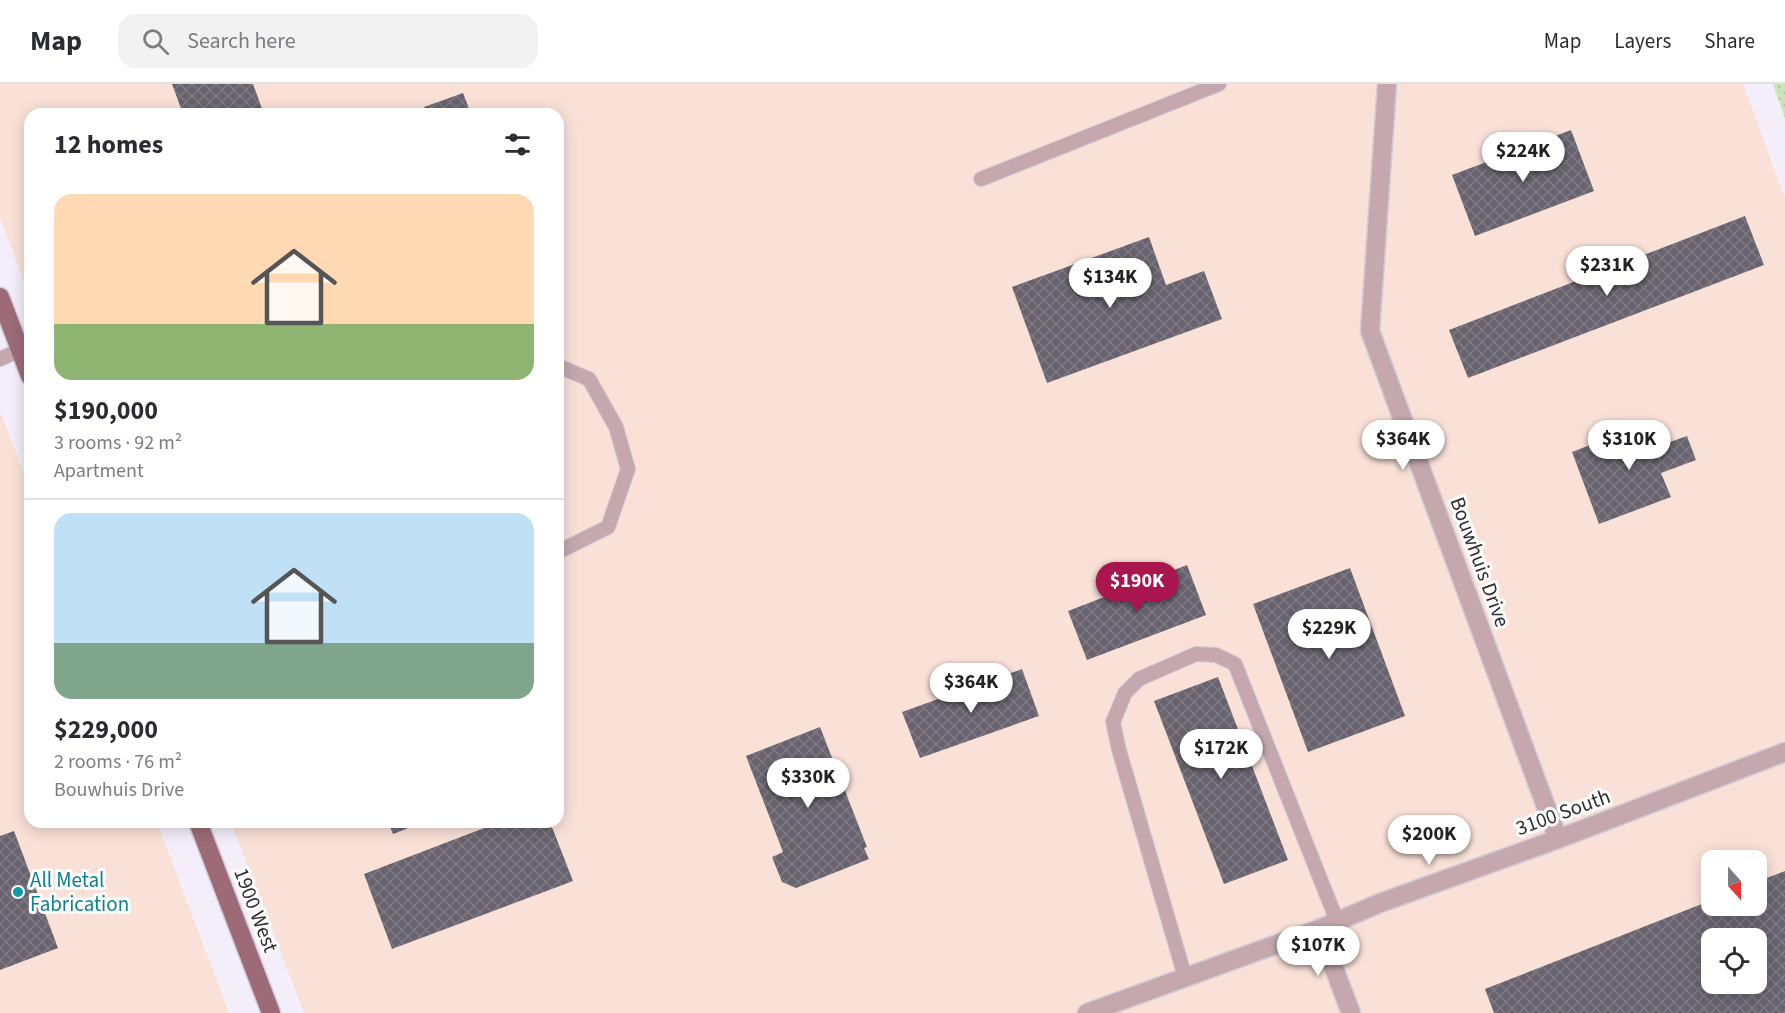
<!DOCTYPE html>
<meta charset="utf-8">
<style>
:root{--surface:#fff;--page:#f2f2f3;--text:#2b2b33;--muted:#7c7c81;--line:#e1e1e2;--accent:#a9164d}
body{margin:0;font-family:"Source Sans 3",sans-serif;background:var(--page);color:var(--text);height:100vh;display:flex;flex-direction:column;font-size:22px;white-space:nowrap}
*{box-sizing:border-box;margin:0}
p{font-size:20px;color:var(--muted)}
.icon{flex:none;width:33px;height:33px;fill:none;stroke:currentColor;stroke-width:2;stroke-linecap:round;stroke-linejoin:round}
.map{position:relative;flex:1;overflow:hidden}
.drawer{position:absolute;left:24px;top:24px;width:540px;height:720px;display:flex;flex-direction:column;background:var(--surface);border-radius:18px;box-shadow:0 3px 15px #0003}
.drawer>*{flex:none}
.needle{width:39px;rotate:159deg}
.fabs{position:absolute;left:1701px;top:766px;display:grid;gap:12px}
.fabs a{display:grid;place-items:center;width:66px;height:66px;border-radius:12px;background:var(--surface);box-shadow:0 3px 15px #0003;font-size:30px}
.price{position:absolute;translate:-50% -51px;padding:0 14px;border-radius:21px;background:#fff;color:#222;font-size:20px;line-height:39px;filter:drop-shadow(0 2px 3px #0008)}
.price::after{content:'';position:absolute;left:50%;top:36px;width:18px;height:14px;margin-left:-9px;background:inherit;clip-path:polygon(0 0,100% 0,50% 100%)}
.price.on{background:var(--accent);color:#fff}
ul{padding:0;list-style:none}
li{display:grid;align-content:center;gap:12px;height:318px;padding:0 30px}
li+li{border-top:2px solid var(--line)}
li span{display:grid;place-items:center;height:186px;border-radius:18px;color:#555}
li>.icon{margin-inline-start:auto}
span .icon{width:108px;height:108px;fill:#fffc;stroke-width:1}
li b{font-size:26px}
h2{display:flex;justify-content:space-between;align-items:center;height:72px;padding:0 30px;font-size:26px}
header{display:flex;align-items:center;gap:36px;box-sizing:border-box;height:84px;padding:0 30px;background:var(--surface);border-bottom:2px solid var(--line)}
header strong{font-size:28px}
nav{display:flex;gap:33px;margin-inline-start:auto;font-size:21px}
.search{width:420px;height:54px;background:var(--page);display:flex;align-items:center;gap:15px;box-sizing:border-box;padding:0 21px;border-radius:18px;color:var(--muted);font-size:22px}
.map>svg:first-child{display:block}
</style>
<header>
<strong>Map</strong>
<div class="search"><svg class="icon" aria-label="search" viewBox="0 0 24 24"><circle cx="10" cy="10" r="6"/><path d="M15 15l6 6"/></svg>Search here</div>
<nav><a>Map</a><a>Layers</a><a>Share</a></nav>
</header>
<div class="map">
<svg width="1785" height="929" viewBox="0 0 1785 929">
<defs>
<pattern id="grass-dots" width="8" height="8" patternUnits="userSpaceOnUse" patternTransform="scale(1.5)"><rect width="8" height="8" fill="#cbe3b7"/><path d="M2 2h.1M6 6h.1" fill="none" stroke="#afc39e" stroke-width="1.8" stroke-linecap="round"/></pattern>
<pattern id="building-cross-hatch" width="8" height="8" patternUnits="userSpaceOnUse" patternTransform="scale(1.5)"><rect width="8" height="8" fill="#68636e"/><path d="M0 0l8 8M0 8l8-8" fill="none" stroke="#7e7a83"/></pattern>
</defs>
<rect width="100%" height="100%" fill="#f4eefa"/>
<!-- industrial -->
<path fill="#f9e1d7" fill-rule="evenodd" d="M 0,0 L 1743,0 L 1785,114 L 1785,929 L 304,929 L 231,738 L 558,738 L 558,30 L 30,30 L 30,213 L 0,134 ZM 1712,777 L 1756,777 L 1756,822 L 1712,822 ZM 1712,855 L 1756,855 L 1756,900 L 1712,900 Z
M 0,327 L 30,406 L 30,738 L 157,738 L 229,929 L 0,929 Z"/>
<!-- grass -->
<path fill="url(#grass-dots)" d="M 1773,0 L 1785,0 L 1785,34 Z"/>
<!-- building -->
<path fill="url(#building-cross-hatch)" fill-rule="evenodd" d="M 172,0 L 253,0 L 264,30 L 183,30 Z
M 463,9 L 471,30 L 427,30 L 424,23 Z
M 1571,46 L 1594,107 L 1475,152 L 1452,91 Z
M 1745,132 L 1764,181 L 1468,294 L 1449,246 Z
M 1149,153 L 1166,201 L 1204,187 L 1222,235 L 1047,299 L 1012,203 Z
M 1644,340 L 1653,364 L 1687,352 L 1696,376 L 1661,389 L 1671,413 L 1599,440 L 1572,368 Z
M 558,402 L 563,414 L 558,416 Z
M 1187,481 L 1206,531 L 1087,576 L 1068,527 Z
M 1350,484 L 1405,632 L 1308,668 L 1253,520 Z
M 1022,585 L 1039,632 L 920,674 L 902,628 Z
M 1218,593 L 1288,776 L 1224,800 L 1154,617 Z
M 820,643 L 867,763 L 864,764 L 869,775 L 796,804 L 782,798 L 772,773 L 783,768 L 746,672 Z
M 388,738 L 424,738 L 393,750 Z
M 500,738 L 550,738 L 573,797 L 392,865 L 364,790 Z
M 14,747 L 58,864 L 0,886 L 0,752 Z
M 1785,787 L 1785,929 L 1494,929 L 1485,905 L 1712,816 L 1712,822 L 1756,822 L 1756,798 ZM 1712,855 L 1756,855 L 1756,900 L 1712,900 Z"/>
<g fill="none" stroke-linecap="round" stroke-linejoin="round">
<defs>
<path id="service" d="M 981,95 L 1219,0
M 0,275 L 20,266
M 558,282 L 589,295 L 616,343 L 628,385 L 608,443 L 558,468
M 1185,893 L 1119,666 L 1113,638 L 1125,609 L 1139,595 L 1196,570 L 1216,571 L 1235,580 L 1337,837"/>
<path id="minor" d="M 1387,0 L 1370,247 L 1558,755
M 1319,845 L 1351,929
M 1087,929 L 1319,845 L 1380,819 L 1558,755 L 1785,668"/>
<path id="primary" d="M 0,213 L 30,292
M 198,738 L 271,929"/>
</defs>
<!-- service casing -->
<use href="#service" stroke="#d0cbd6" stroke-width="16"/>
<!-- minor casing -->
<use href="#minor" stroke="#d0cbd6" stroke-width="21"/>
<!-- primary casing -->
<use href="#primary" stroke="#d0cbd6" stroke-width="21"/>
<!-- service -->
<use href="#service" stroke="#c5a8ae" stroke-width="14"/>
<!-- minor -->
<use href="#minor" stroke="#c5a8ae" stroke-width="18"/>
<!-- primary -->
<use href="#primary" stroke="#9c6b77" stroke-width="18"/>
</g>
<!-- markers -->
<circle fill="#0f9aa8" stroke="#fefefe" stroke-width="2" cx="18" cy="808" r="6"/>
<g text-anchor="middle" stroke-width="6" stroke-linejoin="round" paint-order="stroke">
<!-- street labels -->
<g font-size="21" fill="#2e2c31" stroke="#fefefe">
<text transform="translate(1480 478) rotate(70)" y="7">Bouwhuis Drive</text>
<text transform="translate(1563 728) rotate(-20)" y="7">3100 South</text>
<text transform="translate(256 826) rotate(69)" y="7">1900 West</text>
</g>
<!-- culture labels -->
<g font-size="21" fill="#0d838f" stroke="#fefefe" text-anchor="start">
<text x="30" y="803">All Metal<tspan x="30" dy="24">Fabrication</tspan></text>
</g>
</g>
</svg>
<div class="fabs">
<a><svg class="needle" viewBox="-14 -14 28 28"><path d="M0-13l5 13h-10z" fill="#e53935"/><path d="M0 13l5-13h-10z" fill="#7c7c81"/></svg></a>
<a><svg class="icon" aria-label="locate" viewBox="0 0 24 24"><circle cx="12" cy="12" r="6"/><path d="M12 2v4M12 18v4M2 12h4M18 12h4"/></svg></a>
</div>
<b class="price" style="left:1523px;top:99px">$224K</b>
<b class="price" style="left:1607px;top:213px">$231K</b>
<b class="price" style="left:1110px;top:225px">$134K</b>
<b class="price" style="left:1403px;top:387px">$364K</b>
<b class="price" style="left:1629px;top:387px">$310K</b>
<b class="price on" style="left:1137px;top:529px">$190K</b>
<b class="price" style="left:1329px;top:576px">$229K</b>
<b class="price" style="left:971px;top:630px">$364K</b>
<b class="price" style="left:1221px;top:696px">$172K</b>
<b class="price" style="left:808px;top:725px">$330K</b>
<b class="price" style="left:1429px;top:782px">$200K</b>
<b class="price" style="left:1318px;top:893px">$107K</b>
<section class="drawer">
<h2>12 homes<svg class="icon" aria-label="filters" viewBox="0 0 24 24"><path d="M4 7h16M4 17h16"/><circle cx="9" cy="7" r="2"/><circle cx="15" cy="17" r="2"/></svg></h2>
<ul>
<li><span style="background:linear-gradient(#ffd9b3 70%,#8fb573 0)"><svg class="icon" aria-label="home" viewBox="0 0 24 24"><path d="M3 11l9-7 9 7M6 9v11h12V9"/></svg></span><div><b>$190,000</b><p>3 rooms · 92 m²</p><p>Apartment</p></div></li>
<li><span style="background:linear-gradient(#bfe0f5 70%,#7fa58c 0)"><svg class="icon" aria-label="home" viewBox="0 0 24 24"><path d="M3 11l9-7 9 7M6 9v11h12V9"/></svg></span><div><b>$229,000</b><p>2 rooms · 76 m²</p><p>Bouwhuis Drive</p></div></li>
</ul>
</section>
</div>
